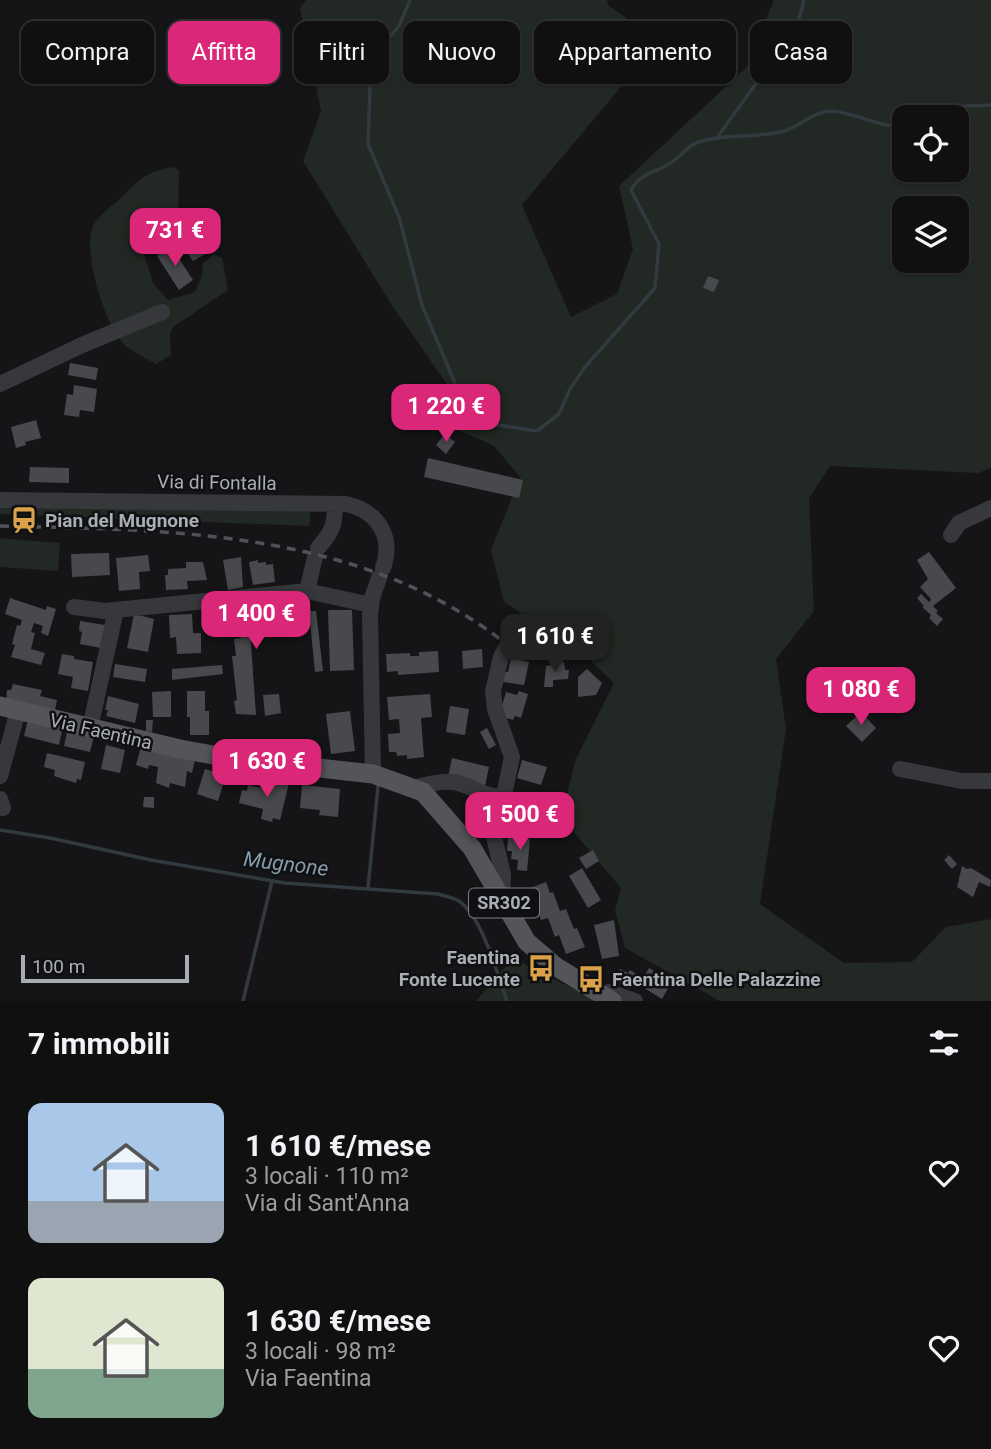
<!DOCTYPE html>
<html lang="it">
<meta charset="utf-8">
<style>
:root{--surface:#101011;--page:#1e1e1f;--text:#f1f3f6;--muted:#9c9d9f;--line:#303031;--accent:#db2777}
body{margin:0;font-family:Roboto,sans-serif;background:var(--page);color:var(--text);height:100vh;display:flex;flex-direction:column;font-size:26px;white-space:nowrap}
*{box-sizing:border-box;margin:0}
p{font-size:23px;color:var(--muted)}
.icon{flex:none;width:38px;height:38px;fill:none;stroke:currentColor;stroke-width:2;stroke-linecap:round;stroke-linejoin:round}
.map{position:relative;height:1001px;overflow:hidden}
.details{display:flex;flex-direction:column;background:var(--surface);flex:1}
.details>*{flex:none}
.banner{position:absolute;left:21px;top:21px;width:950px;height:63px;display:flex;gap:14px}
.fabs{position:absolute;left:892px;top:105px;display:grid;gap:14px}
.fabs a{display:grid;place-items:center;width:77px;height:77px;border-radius:14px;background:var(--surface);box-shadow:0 2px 5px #0004,0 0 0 2px var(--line);font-size:35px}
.scale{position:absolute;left:21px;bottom:18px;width:168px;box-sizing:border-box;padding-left:7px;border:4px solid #a9adb5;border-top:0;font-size:19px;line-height:24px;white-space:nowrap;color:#a9adb5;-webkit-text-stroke:5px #101012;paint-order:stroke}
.price{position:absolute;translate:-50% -60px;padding:0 16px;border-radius:14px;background:var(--accent);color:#fff;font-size:23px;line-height:46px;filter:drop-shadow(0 2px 4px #0008)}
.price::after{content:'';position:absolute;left:50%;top:42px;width:21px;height:16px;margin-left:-10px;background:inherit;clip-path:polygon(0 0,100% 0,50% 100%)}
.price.on{background:#222;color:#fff}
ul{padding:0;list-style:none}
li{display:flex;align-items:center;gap:21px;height:175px;padding:0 28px}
li span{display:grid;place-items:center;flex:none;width:196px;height:140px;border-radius:14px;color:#555}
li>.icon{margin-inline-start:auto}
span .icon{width:84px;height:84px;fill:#fffc;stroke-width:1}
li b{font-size:30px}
h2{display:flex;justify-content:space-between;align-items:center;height:84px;padding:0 28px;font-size:30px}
.chip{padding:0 24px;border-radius:14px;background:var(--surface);box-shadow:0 2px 5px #0004,0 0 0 2px var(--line);font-size:24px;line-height:63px}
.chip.on{background:var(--accent);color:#fff}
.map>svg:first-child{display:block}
</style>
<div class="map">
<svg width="991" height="1001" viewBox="0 0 991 1001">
<rect width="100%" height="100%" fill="#151517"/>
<!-- green -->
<path fill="#222823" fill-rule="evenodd" d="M 306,0 L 607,0 L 608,5 L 638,26 L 635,70 L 522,205 L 571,317 L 617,294 L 633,249 L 619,186 L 747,67 L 774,0 L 991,0 L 991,468 L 978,473 L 830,466 L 809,498 L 814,611 L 776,659 L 786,729 L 760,904 L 844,963 L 912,962 L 946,927 L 991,919 L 991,1001 L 720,1001 L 625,948 L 615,910 L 621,888 L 561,817 L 576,759 L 614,683 L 582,653 L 504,602 L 491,550 L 520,477 L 494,446 L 447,425 L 456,397 L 391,304 L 303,161 L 321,111 L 300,8 ZM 905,117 L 957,117 L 957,170 L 905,170 ZM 905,208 L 957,208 L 957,261 L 905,261 Z
M 172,167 L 179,170 L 178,228 L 156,235 L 144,254 L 153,283 L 168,300 L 195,292 L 203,273 L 202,264 L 214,254 L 222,258 L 228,290 L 173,327 L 170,335 L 171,355 L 156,364 C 147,359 137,354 128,348 C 106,330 85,260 91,232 C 95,216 112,207 123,196 C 140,178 147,172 172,167 Z
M 0,504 L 311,510 L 309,526 L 0,514 Z
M 0,538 L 60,543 L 58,571 L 0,567 Z
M 513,958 L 597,1001 L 476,1001 Z"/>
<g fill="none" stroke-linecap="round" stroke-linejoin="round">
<!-- stream -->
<path stroke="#323a40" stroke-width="3.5" d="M 410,0 L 399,26 L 371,60 L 368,144 L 399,217 L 422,305 L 465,407 L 473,421 L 537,431 L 559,414 L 570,389 L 585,367 L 655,288 L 659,244 L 631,190 C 639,174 654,173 669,164 C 680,158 686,146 699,142 C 726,133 756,139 784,131 C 801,126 813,111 832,111 C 854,112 888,131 905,125
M 917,117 L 946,107 L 991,105
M 716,139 L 797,27 L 804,0
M 0,830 L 50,838 L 151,860 L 285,883 L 438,894 C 445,896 454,898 459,901 C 483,918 497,974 507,1001
M 368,888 L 378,786
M 243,1001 L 272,881"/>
</g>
<!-- building -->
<path fill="#48494c" d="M 201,243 L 207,253 L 193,261 L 187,252 Z
M 171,246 L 193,280 L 179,290 L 157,256 Z
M 708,276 L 719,280 L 714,292 L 703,288 Z
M 70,363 L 98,368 L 96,380 L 68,375 Z
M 74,385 L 97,389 L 94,412 L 80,410 L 79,417 L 64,415 L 67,394 L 73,395 Z
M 36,420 L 41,438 L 25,442 L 26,445 L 16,448 L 11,427 Z
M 445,434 L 455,442 L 446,454 L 436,445 Z
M 428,458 L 523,480 L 519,498 L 424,477 Z
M 30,467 L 69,468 L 69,483 L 29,482 Z
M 929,552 L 956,588 L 933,606 L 938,611 L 936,613 L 943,619 L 937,626 L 929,618 L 931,615 L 922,607 L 924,606 L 917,598 L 921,594 L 929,602 L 931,599 L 920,587 L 928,579 L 917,560 Z
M 109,553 L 110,575 L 72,577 L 71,554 Z
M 148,555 L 150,571 L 139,572 L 140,589 L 119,591 L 116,558 Z
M 241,557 L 243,587 L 228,590 L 223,560 Z
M 258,560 L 258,563 L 266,562 L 266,565 L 273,564 L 275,582 L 253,585 L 249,562 Z
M 186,562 L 203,562 L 207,580 L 187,581 L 188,589 L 166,590 L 165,575 L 168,575 L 168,569 L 186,568 Z
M 10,598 L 46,610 L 47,606 L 56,609 L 48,636 L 41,633 L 43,626 L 34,623 L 31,632 L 35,633 L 31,649 L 45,653 L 41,665 L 11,657 L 15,645 L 12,644 L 17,625 L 20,626 L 22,620 L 5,614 Z
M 300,605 L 303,624 L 250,630 L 256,715 L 236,714 L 234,701 L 237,700 L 232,656 L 236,656 L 234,639 L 241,638 L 239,621 L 247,620 L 246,611 Z
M 328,610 L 352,610 L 354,670 L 330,671 Z
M 309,611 L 316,611 L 323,671 L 315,672 Z
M 134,614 L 154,619 L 148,652 L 127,648 Z
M 192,614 L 193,633 L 201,633 L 201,653 L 177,654 L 176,637 L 170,638 L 169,615 Z
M 80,621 L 105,625 L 101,648 L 80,644 L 82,632 L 79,631 Z
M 482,649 L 483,667 L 463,669 L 462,651 Z
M 438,651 L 439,672 L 398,675 L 398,671 L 387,672 L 386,654 L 410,653 L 410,656 L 419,656 L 419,652 Z
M 62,654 L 74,656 L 74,659 L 93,662 L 88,691 L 71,688 L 73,677 L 58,674 Z
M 511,658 L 529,662 L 524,685 L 503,682 L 505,672 L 508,672 Z
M 564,662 L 565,670 L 569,670 L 568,679 L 553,680 L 553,687 L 544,687 L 546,666 Z
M 115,664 L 147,669 L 145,682 L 113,677 Z
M 222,665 L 223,674 L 172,680 L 172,669 Z
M 587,669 L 602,683 L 596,695 L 578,697 L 578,677 Z
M 13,684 L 42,690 L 40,696 L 57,700 L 54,715 L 6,703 L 7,690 L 11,690 Z
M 171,691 L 171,717 L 153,717 L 152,692 Z
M 187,691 L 205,691 L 205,711 L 209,711 L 209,735 L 190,735 L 190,717 L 187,717 Z
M 519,691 L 528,694 L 521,718 L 515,716 L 513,720 L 499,716 L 506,692 L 517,695 Z
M 279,694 L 281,713 L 265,716 L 263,695 Z
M 430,694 L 432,717 L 421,718 L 424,757 L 407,759 L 407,755 L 397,756 L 396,752 L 389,752 L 388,734 L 400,733 L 399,719 L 389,720 L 387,697 Z
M 108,696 L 139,704 L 135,723 L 106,716 L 108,710 L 105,710 Z
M 450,706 L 469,709 L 465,735 L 446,732 Z
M 350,711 L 355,751 L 331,754 L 326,714 Z
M 861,712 L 876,728 L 862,742 L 846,726 Z
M 28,719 L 62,731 L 59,745 L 24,736 Z
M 146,720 L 153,720 L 152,732 L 146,731 Z
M 487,728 L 496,745 L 489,749 L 480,732 Z
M 67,732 L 94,736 L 90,752 L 64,746 Z
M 106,745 L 125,750 L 120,773 L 101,769 Z
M 141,747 L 195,759 L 192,773 L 187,771 L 185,787 L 170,783 L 169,788 L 156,783 L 158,767 L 149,765 L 148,769 L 136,765 Z
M 47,753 L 85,762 L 81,780 L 77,779 L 76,783 L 54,776 L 55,770 L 44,767 Z
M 452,758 L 489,767 L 485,786 L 448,777 Z
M 522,760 L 547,767 L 541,785 L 517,778 Z
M 205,769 L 226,775 L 218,801 L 197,794 Z
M 268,778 L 289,783 L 280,820 L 273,818 L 272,822 L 261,819 L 263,809 L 239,803 L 242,790 L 247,791 L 248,785 L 265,789 Z
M 302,785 L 340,789 L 338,817 L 319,815 L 320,810 L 300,808 Z
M 514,792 L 534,799 L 526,823 L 505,817 Z
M 144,797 L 154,797 L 154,808 L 143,807 Z
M 508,838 L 530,839 L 527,871 L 517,870 L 518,860 L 511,859 L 512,851 L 507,851 Z
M 593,850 L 599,861 L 586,869 L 579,858 Z
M 949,855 L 957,864 L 952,869 L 944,860 Z
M 962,866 L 967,869 L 971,868 L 991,880 L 990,887 L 979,882 L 973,897 L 957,887 Z
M 582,868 L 601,900 L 588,908 L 569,876 Z
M 546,882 L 550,893 L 553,892 L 560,911 L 566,909 L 574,929 L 577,928 L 585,947 L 566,954 L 559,935 L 555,937 L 548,918 L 541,920 L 528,889 Z
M 614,920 L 619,956 L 602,959 L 594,925 Z
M 649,968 L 672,981 L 662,999 L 639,985 Z
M 620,969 L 628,973 L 630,970 L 638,975 L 629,989 L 614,980 Z"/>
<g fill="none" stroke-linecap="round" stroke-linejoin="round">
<!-- minor -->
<path stroke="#37383b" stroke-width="16" d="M 0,384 L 82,345 L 162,312
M 0,500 L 346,504 C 378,511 394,537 383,568
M 951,535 L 959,523 L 991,508
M 318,548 C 332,532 335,526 335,504
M 307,591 L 315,557
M 74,607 L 105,611 L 307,591 L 371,605
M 90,728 L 116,610
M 900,769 L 962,781 L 991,781
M 373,774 L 370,616 L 372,598 L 379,578
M 0,776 L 18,711
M 414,788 C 427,784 441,781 454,782 C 470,784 490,801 504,795 L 512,757 L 495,709 L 493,691 L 501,657 L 515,632
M 499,797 L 494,823 L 494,837 L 503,874 L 502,900
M 0,799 L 3,808
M 605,996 L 609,992 L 635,1001"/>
<!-- major -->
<path stroke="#53555a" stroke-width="19" d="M 0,706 L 180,749 L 230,758 L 373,774 L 423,792 L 472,848 L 527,942 L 555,966 L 612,1001"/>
<!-- rail -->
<path stroke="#505256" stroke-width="3.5" stroke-dasharray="9 7" stroke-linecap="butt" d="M 0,526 C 173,530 355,530 500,639"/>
</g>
<!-- icons -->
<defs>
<symbol id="station-bare" viewBox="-9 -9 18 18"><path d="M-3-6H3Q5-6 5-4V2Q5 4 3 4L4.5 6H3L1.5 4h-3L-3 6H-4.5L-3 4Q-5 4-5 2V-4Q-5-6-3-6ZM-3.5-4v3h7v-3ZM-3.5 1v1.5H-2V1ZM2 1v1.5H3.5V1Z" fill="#dba249" stroke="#101012" stroke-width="2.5" paint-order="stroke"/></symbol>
<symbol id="bus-bare" viewBox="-9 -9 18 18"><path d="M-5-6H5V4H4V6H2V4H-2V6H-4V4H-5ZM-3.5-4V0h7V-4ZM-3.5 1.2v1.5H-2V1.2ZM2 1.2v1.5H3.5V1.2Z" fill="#dba249" stroke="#101012" stroke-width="2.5" paint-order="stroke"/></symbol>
</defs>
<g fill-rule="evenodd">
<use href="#station-bare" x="5" y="501" width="38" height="38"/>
<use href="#bus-bare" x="522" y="949" width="38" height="38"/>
<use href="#bus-bare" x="572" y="960" width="38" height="38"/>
</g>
<g text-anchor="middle" stroke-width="5" stroke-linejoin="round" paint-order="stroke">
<!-- shield labels -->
<rect fill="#101012" stroke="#7b7e84" stroke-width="2" x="469" y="888.5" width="70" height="29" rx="5"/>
<g font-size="18" font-weight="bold" fill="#a9adb5">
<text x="504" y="909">SR302</text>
</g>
<!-- street labels -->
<g font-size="19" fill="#a9adb5" stroke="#101012">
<text transform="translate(217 482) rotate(1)" y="7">Via di Fontalla</text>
<text transform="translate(101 731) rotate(13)" y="7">Via Faentina</text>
</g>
<!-- poi labels -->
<g font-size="19" font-weight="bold" fill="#a9adb5" stroke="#101012" text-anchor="start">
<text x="45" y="527">Pian del Mugnone</text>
<text x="520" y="964" text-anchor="end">Faentina<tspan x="520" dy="22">Fonte Lucente</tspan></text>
<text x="612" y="986">Faentina Delle Palazzine</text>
</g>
<!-- water labels -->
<g font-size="21" font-style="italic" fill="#849cac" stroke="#101012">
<text transform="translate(286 864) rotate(7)" y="7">Mugnone</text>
</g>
</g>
</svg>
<div class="fabs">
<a><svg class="icon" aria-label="locate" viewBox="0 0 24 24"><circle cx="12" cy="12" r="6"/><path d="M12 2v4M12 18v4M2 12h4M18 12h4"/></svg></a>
<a><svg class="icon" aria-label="layers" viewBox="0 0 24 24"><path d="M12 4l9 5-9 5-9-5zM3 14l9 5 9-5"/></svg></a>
</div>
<div class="scale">100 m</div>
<b class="price" style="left:175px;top:268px">731 €</b>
<b class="price" style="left:446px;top:444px">1 220 €</b>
<b class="price" style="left:256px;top:651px">1 400 €</b>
<b class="price on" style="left:555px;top:674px">1 610 €</b>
<b class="price" style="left:861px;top:727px">1 080 €</b>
<b class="price" style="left:267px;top:799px">1 630 €</b>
<b class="price" style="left:520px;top:852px">1 500 €</b>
<div class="banner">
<a class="chip">Compra</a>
<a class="chip on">Affitta</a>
<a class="chip">Filtri</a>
<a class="chip">Nuovo</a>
<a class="chip">Appartamento</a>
<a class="chip">Casa</a>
</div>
</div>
<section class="details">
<h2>7 immobili<svg class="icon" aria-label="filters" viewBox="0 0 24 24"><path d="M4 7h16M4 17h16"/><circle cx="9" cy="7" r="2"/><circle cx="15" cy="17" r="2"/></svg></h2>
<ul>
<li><span style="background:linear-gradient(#a9c7e8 70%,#9aa5b1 0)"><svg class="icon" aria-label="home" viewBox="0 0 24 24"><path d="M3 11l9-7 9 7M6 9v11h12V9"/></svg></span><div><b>1 610 €/mese</b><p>3 locali · 110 m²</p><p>Via di Sant'Anna</p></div><svg class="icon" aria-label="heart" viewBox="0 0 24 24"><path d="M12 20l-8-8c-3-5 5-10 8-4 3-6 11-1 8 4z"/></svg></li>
<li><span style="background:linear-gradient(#dfe7d0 65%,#7fa58c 0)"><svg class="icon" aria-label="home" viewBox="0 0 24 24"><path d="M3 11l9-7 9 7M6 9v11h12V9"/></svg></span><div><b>1 630 €/mese</b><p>3 locali · 98 m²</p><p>Via Faentina</p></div><svg class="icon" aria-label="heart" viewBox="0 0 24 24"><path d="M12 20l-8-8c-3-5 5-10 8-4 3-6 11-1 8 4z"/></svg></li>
</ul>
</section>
